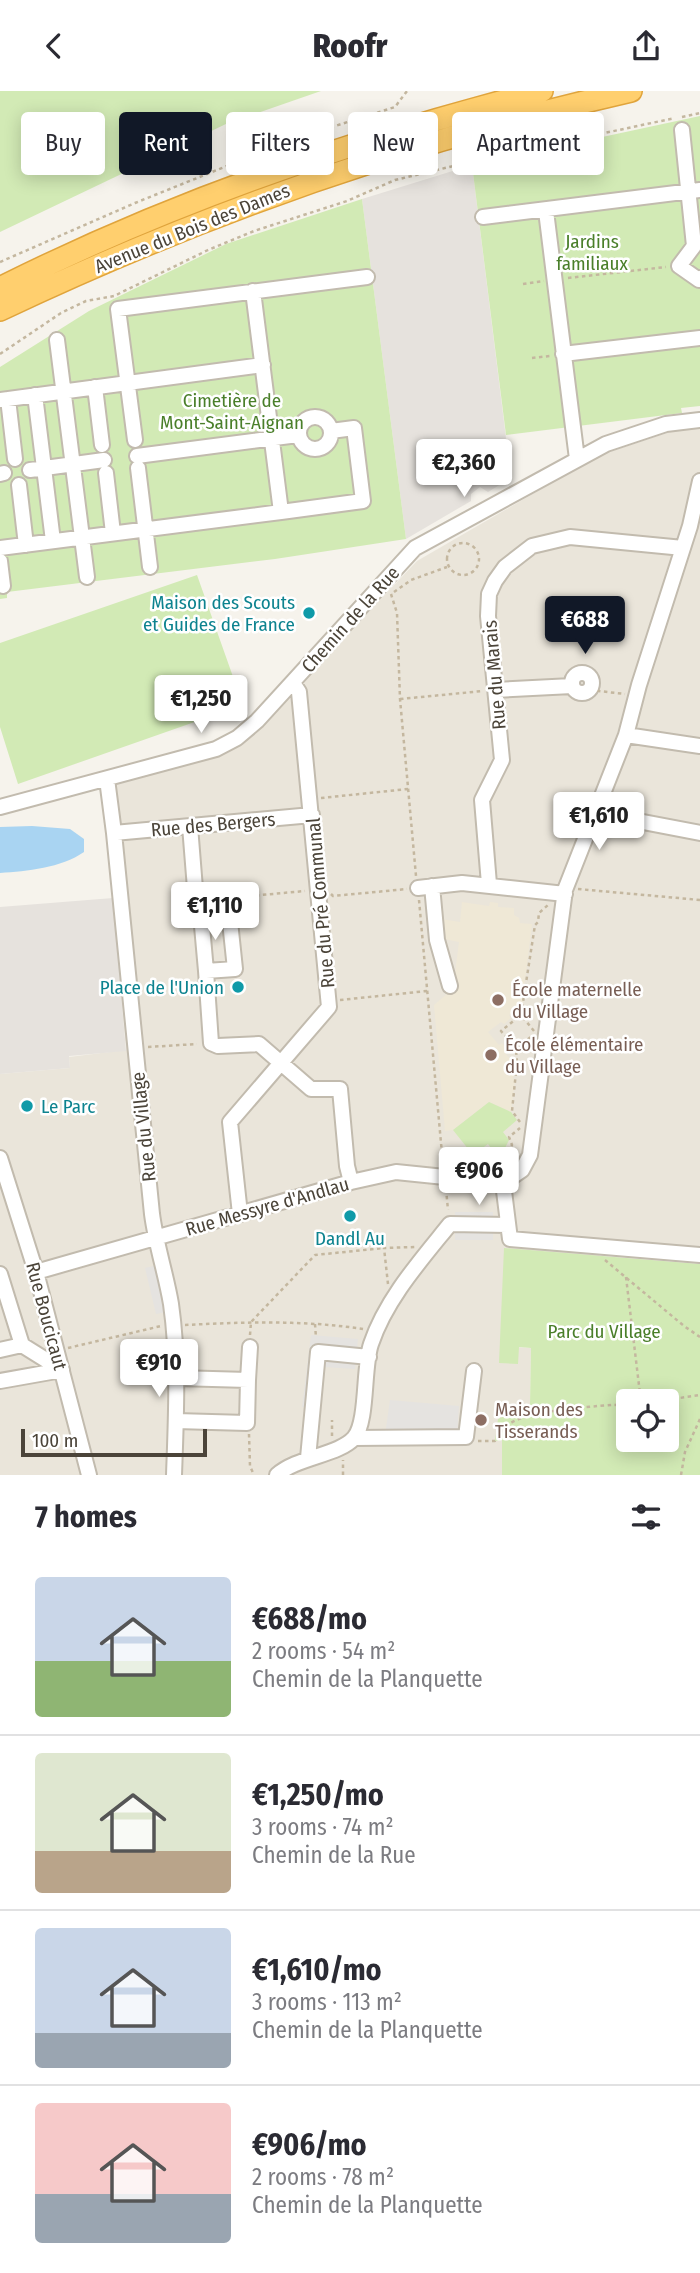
<!DOCTYPE html>
<meta charset="utf-8">
<style>
:root{--surface:#fff;--page:#f2f2f3;--text:#2b2b33;--muted:#7c7c81;--line:#e1e1e2;--accent:#111827}
body{margin:0;font-family:"Fira Sans Condensed",sans-serif;background:var(--page);color:var(--text);height:100vh;display:flex;flex-direction:column;font-size:26px;white-space:nowrap}
*{box-sizing:border-box;margin:0}
p{font-size:23px;color:var(--muted)}
.icon{flex:none;width:38px;height:38px;fill:none;stroke:currentColor;stroke-width:2;stroke-linecap:round;stroke-linejoin:round}
.map{position:relative;height:1384px;overflow:hidden}
.details{display:flex;flex-direction:column;background:var(--surface);flex:1}
.details>*{flex:none}
.top-card{position:absolute;left:21px;top:21px;width:658px;height:63px;display:flex;gap:14px}
.buttons{position:absolute;left:616px;top:1298px;display:grid;gap:14px}
.buttons a{display:grid;place-items:center;width:63px;height:63px;border-radius:7px;background:var(--surface);box-shadow:0 4px 18px #0003;font-size:35px}
.scale{position:absolute;left:21px;bottom:18px;width:186px;box-sizing:border-box;padding-left:7px;border:4px solid #4b4439;border-top:0;font-size:19px;line-height:24px;white-space:nowrap;color:#4b4439;-webkit-text-stroke:5px #fff;paint-order:stroke}
.price{position:absolute;translate:-50% -60px;padding:0 16px;border-radius:7px;background:#fff;color:#222;font-size:23px;line-height:46px;filter:drop-shadow(0 2px 4px #0008)}
.price::after{content:'';position:absolute;left:50%;top:42px;width:21px;height:16px;margin-left:-10px;background:inherit;clip-path:polygon(0 0,100% 0,50% 100%)}
.price.on{background:var(--accent);color:#fff}
ul{padding:0;list-style:none}
li{display:flex;align-items:center;gap:21px;height:175px;padding:0 35px}
li+li{border-top:2px solid var(--line)}
li span{display:grid;place-items:center;flex:none;width:196px;height:140px;border-radius:7px;color:#555}
li>.icon{margin-inline-start:auto}
span .icon{width:84px;height:84px;fill:#fffc;stroke-width:1}
li b{font-size:30px}
h2{display:flex;justify-content:space-between;align-items:center;height:84px;padding:0 35px;font-size:30px}
.pill{padding:0 24px;border-radius:7px;background:var(--surface);box-shadow:0 4px 18px #0003;font-size:24px;line-height:63px}
.pill.on{background:var(--accent);color:#fff}
header{display:flex;justify-content:space-between;align-items:center;height:91px;padding:0 35px;background:var(--surface);font-size:32px;font-weight:800}
.map>svg:first-child{display:block}
</style>
<header><svg class="icon" aria-label="back" viewBox="0 0 24 24"><path d="M15 5l-7 7 7 7"/></svg>Roofr<svg class="icon" aria-label="share" viewBox="0 0 24 24"><path d="M12 15V3M7 8l5-5 5 5M5 13v7h14v-7"/></svg></header>
<div class="map">
<svg width="700" height="1384" viewBox="0 0 700 1384">
<rect width="100%" height="100%" fill="#f6f3ec"/>
<!-- residential -->
<path fill="#eae5da" d="M 700,337 L 700,1173 L 600,1164 L 501,1255 L 531,1257 L 530,1313 L 499,1328 L 496,1350 L 549,1336 L 628,1349 L 667,1349 L 671,1384 L 0,1384 L 0,983 L 70,977 L 69,966 L 126,959 L 105,695 L 219,664 L 244,652 L 417,470 L 600,364 L 676,339 Z"/>
<!-- industrial -->
<path fill="#e6e2dd" d="M 472,74 L 511,387 L 488,401 L 480,396 L 471,403 L 471,410 L 406,448 L 362,108 Z
M 113,807 L 126,960 L 69,965 L 70,977 L 0,983 L 0,816 Z"/>
<!-- education -->
<path fill="#efe8d6" d="M 462,811 L 489,815 L 490,811 L 498,812 L 498,816 L 514,817 L 514,824 L 519,827 L 520,832 L 532,833 L 524,898 L 522,900 L 523,913 L 509,924 L 511,927 L 504,933 L 501,931 L 488,941 L 499,954 L 502,952 L 508,960 L 505,962 L 516,975 L 514,977 L 516,982 L 513,987 L 515,989 L 511,1021 L 489,1011 L 453,1039 L 445,1040 L 434,914 L 453,898 L 459,851 L 444,848 L 441,828 L 460,831 Z"/>
<!-- green -->
<path fill="#d2eab5" fill-rule="evenodd" d="M 0,0 L 321,0 L 226,33 L 0,141 Z
M 700,25 L 700,315 L 681,317 L 682,322 L 506,344 L 472,74 Z
M 362,108 L 406,448 L 275,468 L 7,501 L 7,507 L 0,508 L 0,276 L 89,220 L 226,153 Z
M 197,484 L 243,614 L 18,693 L 0,636 L 0,552 Z
M 489,1011 L 511,1021 L 517,1029 L 503,1041 L 509,1049 L 504,1059 L 494,1061 L 488,1053 L 473,1064 L 453,1039 Z
M 504,1157 L 700,1173 L 700,1384 L 502,1384 L 502,1349 L 495,1350 L 498,1328 L 530,1313 L 531,1257 L 519,1256 L 518,1273 L 499,1272 ZM 628,1311 L 667,1311 L 667,1349 L 628,1349 Z"/>
<!-- parking -->
<path fill="#e5e3e0" d="M 455,1121 L 493,1121 L 493,1149 L 455,1149 Z
M 154,1175 L 165,1221 L 156,1223 L 145,1177 Z
M 311,1244 L 358,1248 L 355,1278 L 324,1276 L 320,1303 L 312,1317 L 302,1316 Z
M 390,1309 L 459,1315 L 457,1344 L 385,1344 Z"/>
<!-- water -->
<path fill="#a9d4f2" d="M 32,735 L 70,738 L 84,748 L 84,761 C 61,777 27,780 0,782 L 0,736 Z"/>
<g fill="none" stroke-linecap="round" stroke-linejoin="round">
<defs>
<path id="minor" d="M 682,39 L 694,155 L 679,175 L 699,189 L 700,187
M 546,120 L 577,368
M 483,126 L 700,99
M 57,249 L 87,486
M 563,263 L 700,247
M 95,296 L 102,354
M 35,304 L 53,450
M 8,308 L 15,368
M 0,309 L 263,274
M299 342a16 16 0 1 1 32 0a16 16 0 1 1-32 0Z
M 135,349 L 118,218 L 367,186
M 137,365 L 298,344
M 138,377 L 150,476
M 30,379 L 104,369
M 106,382 L 113,442
M 0,383 L 4,382
M 700,390 L 690,435 L 639,594 L 626,644 L 565,799 L 530,1064 L 522,1079 L 503,1092 L 510,1148 L 700,1164
M 19,394 L 26,454
M 281,421 L 363,410 L 354,337 L 331,340
M 0,457 L 281,421 L 253,200
M 0,470 L 3,495
M572 592a10 10 0 1 1 20 0a10 10 0 1 1-20 0Z
M 495,599 L 572,595
M 626,644 L 700,655
M 107,688 L 114,742 L 152,1123 C 156,1154 166,1183 171,1213 C 179,1269 176,1327 174,1384
M 0,716 L 216,658 L 237,647 L 257,630 L 415,457 L 606,353 L 666,333 L 700,329
M 596,722 L 700,742
M 190,735 L 196,810 L 201,824 L 206,880 L 211,952 L 218,955 L 259,953 L 311,998 L 340,998 L 347,1075 L 351,1091
M 114,742 L 312,724
M 489,793 L 482,709 L 502,669 L 488,525 L 489,503 L 495,490 L 505,476 L 532,455 L 570,446 L 683,457
M 432,795 L 437,849 L 450,895
M 418,797 L 462,792 L 565,803
M 201,824 L 229,821 L 235,878 L 206,880
M 0,1067 L 36,1181 L 89,1384
M 240,1123 L 230,1031 L 329,916 L 299,601 L 293,592
M 36,1181 L 351,1091 L 396,1081 L 503,1092
M 0,1183 L 22,1254
M 0,1259 L 22,1254 L 62,1279
M 248,1289 L 250,1256
M 0,1290 L 62,1279
M 176,1330 L 247,1332 L 248,1289 L 177,1287
M 354,1347 L 466,1346 L 474,1280
M 308,1367 L 318,1261 L 369,1266
M 277,1384 C 297,1366 339,1364 354,1347 C 368,1331 363,1276 371,1253 C 386,1208 421,1169 450,1133 L 508,1134"/>
<path id="highway" d="M 0,197 C 171,111 357,47 542,0
M 0,219 C 202,123 413,49 631,0"/>
</defs>
<!-- minor casing -->
<use href="#minor" stroke="#c2bbae" stroke-width="18"/>
<!-- highway casing -->
<use href="#highway" stroke="#e0a43c" stroke-width="24"/>
<!-- path -->
<path stroke="#c4b79f" stroke-width="2.5" stroke-dasharray="3.5 3.5" stroke-linecap="butt" d="M 682,26 L 700,22
M 0,171 L 135,112 L 294,48 L 395,16 L 407,0
M 568,187 L 666,176
M 523,193 L 544,190
M 0,263 L 61,222 L 86,210 L 114,205 L 208,159 L 254,140 L 347,110 L 395,89 L 487,67 L 675,27
M 532,267 L 550,265
M447 468a16 16 0 1 1 32 0a16 16 0 1 1-32 0Z
M 394,501 L 411,489 L 447,476
M 391,503 L 397,522 L 400,608 L 416,785
M 590,599 L 625,603
M 400,608 L 483,600
M 321,707 L 408,698
M 578,798 L 700,809
M 331,803 L 333,805 L 407,798
M 228,807 L 305,800
M 419,809 L 443,1074
M 340,909 L 427,900
M 534,940 L 521,924 L 535,834 L 538,831 L 539,822 L 548,814
M 148,956 L 197,953
M 516,958 L 501,940 L 521,924
M 520,1031 L 512,1020 L 517,971 L 516,958 L 533,944
M 472,1075 L 489,1062 L 498,1065 L 507,1063 L 512,1054 L 509,1046 L 520,1037
M 446,1098 L 448,1119
M 605,1169 L 684,1235 L 700,1246
M 626,1186 L 641,1311
M 388,1193 L 384,1157 L 415,1156
M 315,1233 L 316,1247
M 185,1234 C 244,1231 304,1229 363,1238
M 250,1244 L 251,1231 L 315,1164 L 384,1157
M 68,1257 L 161,1235
M 653,1311 L 700,1304
M 249,1343 L 250,1375 L 254,1384
M 332,1345 L 332,1329
M 478,1350 L 495,1350 C 500,1344 503,1337 509,1333 C 532,1318 599,1315 628,1313
M 343,1384 L 343,1369
M 681,1384 L 685,1361 L 700,1328"/>
<!-- minor -->
<use href="#minor" stroke="#fff" stroke-width="14"/>
<!-- highway -->
<use href="#highway" stroke="#ffcf6e" stroke-width="21"/>
</g>
<!-- markers -->
<g fill="#0f9aa8" stroke="#fff" stroke-width="2.5">
<circle cx="309" cy="522" r="7"/>
<circle cx="238" cy="896" r="7"/>
<circle cx="27" cy="1015" r="7"/>
<circle cx="350" cy="1125" r="7"/>
</g>
<g fill="#8d6e63" stroke="#fff" stroke-width="2.5">
<circle cx="498" cy="909" r="7"/>
<circle cx="491" cy="964" r="7"/>
<circle cx="481" cy="1329" r="7"/>
</g>
<g text-anchor="middle" stroke-width="5" stroke-linejoin="round" paint-order="stroke">
<!-- street labels -->
<g font-size="19" fill="#4b4439" stroke="#fff">
<text transform="translate(192 137) rotate(-22)" y="7">Avenue du Bois des Dames</text>
<text transform="translate(350 528) rotate(-48)" y="7">Chemin de la Rue</text>
<text transform="translate(494 584) rotate(-95)" y="7">Rue du Marais</text>
<text transform="translate(213 733) rotate(-5)" y="7">Rue des Bergers</text>
<text transform="translate(320 812) rotate(-95)" y="7">Rue du Pré Communal</text>
<text transform="translate(143 1036) rotate(-96)" y="7">Rue du Village</text>
<text transform="translate(267 1115) rotate(-16)" y="7">Rue Messyre d'Andlau</text>
<text transform="translate(47 1225) rotate(75)" y="7">Rue Boucicaut</text>
</g>
<!-- park labels -->
<g font-size="19" fill="#4a7f2a" stroke="#fff">
<text x="592" y="157">Jardins<tspan x="592" dy="22">familiaux</tspan></text>
<text x="232" y="316">Cimetière de<tspan x="232" dy="22">Mont-Saint-Aignan</tspan></text>
<text x="604" y="1247">Parc du Village</text>
</g>
<!-- culture labels -->
<g font-size="19" fill="#0d838f" stroke="#fff" text-anchor="end">
<text x="295" y="518">Maison des Scouts<tspan x="295" dy="22">et Guides de France</tspan></text>
<text x="224" y="903">Place de l'Union</text>
<text x="41" y="1022" text-anchor="start">Le Parc</text>
<text x="350" y="1154" text-anchor="middle">Dandl Au</text>
</g>
<!-- education labels -->
<g font-size="19" fill="#785e54" stroke="#fff" text-anchor="start">
<text x="512" y="905">École maternelle<tspan x="512" dy="22">du Village</tspan></text>
<text x="505" y="960">École élémentaire<tspan x="505" dy="22">du Village</tspan></text>
<text x="495" y="1325">Maison des<tspan x="495" dy="22">Tisserands</tspan></text>
</g>
</g>
</svg>
<div class="buttons">
<a><svg class="icon" aria-label="locate" viewBox="0 0 24 24"><circle cx="12" cy="12" r="6"/><path d="M12 2v4M12 18v4M2 12h4M18 12h4"/></svg></a>
</div>
<div class="scale">100 m</div>
<b class="price" style="left:464px;top:408px">€2,360</b>
<b class="price on" style="left:585px;top:565px">€688</b>
<b class="price" style="left:201px;top:644px">€1,250</b>
<b class="price" style="left:599px;top:761px">€1,610</b>
<b class="price" style="left:215px;top:851px">€1,110</b>
<b class="price" style="left:479px;top:1116px">€906</b>
<b class="price" style="left:159px;top:1308px">€910</b>
<div class="top-card">
<a class="pill">Buy</a>
<a class="pill on">Rent</a>
<a class="pill">Filters</a>
<a class="pill">New</a>
<a class="pill">Apartment</a>
</div>
</div>
<section class="details">
<h2>7 homes<svg class="icon" aria-label="filters" viewBox="0 0 24 24"><path d="M4 7h16M4 17h16"/><circle cx="9" cy="7" r="2"/><circle cx="15" cy="17" r="2"/></svg></h2>
<ul>
<li><span style="background:linear-gradient(#c9d6e8 60%,#8fb573 0)"><svg class="icon" aria-label="home" viewBox="0 0 24 24"><path d="M3 11l9-7 9 7M6 9v11h12V9"/></svg></span><div><b>€688/mo</b><p>2 rooms · 54 m²</p><p>Chemin de la Planquette</p></div></li>
<li><span style="background:linear-gradient(#dfe7d0 70%,#b9a48a 0)"><svg class="icon" aria-label="home" viewBox="0 0 24 24"><path d="M3 11l9-7 9 7M6 9v11h12V9"/></svg></span><div><b>€1,250/mo</b><p>3 rooms · 74 m²</p><p>Chemin de la Rue</p></div></li>
<li><span style="background:linear-gradient(#c9d6e8 75%,#9aa5b1 0)"><svg class="icon" aria-label="home" viewBox="0 0 24 24"><path d="M3 11l9-7 9 7M6 9v11h12V9"/></svg></span><div><b>€1,610/mo</b><p>3 rooms · 113 m²</p><p>Chemin de la Planquette</p></div></li>
<li><span style="background:linear-gradient(#f6c9c9 65%,#9aa5b1 0)"><svg class="icon" aria-label="home" viewBox="0 0 24 24"><path d="M3 11l9-7 9 7M6 9v11h12V9"/></svg></span><div><b>€906/mo</b><p>2 rooms · 78 m²</p><p>Chemin de la Planquette</p></div></li>
</ul>
</section>
